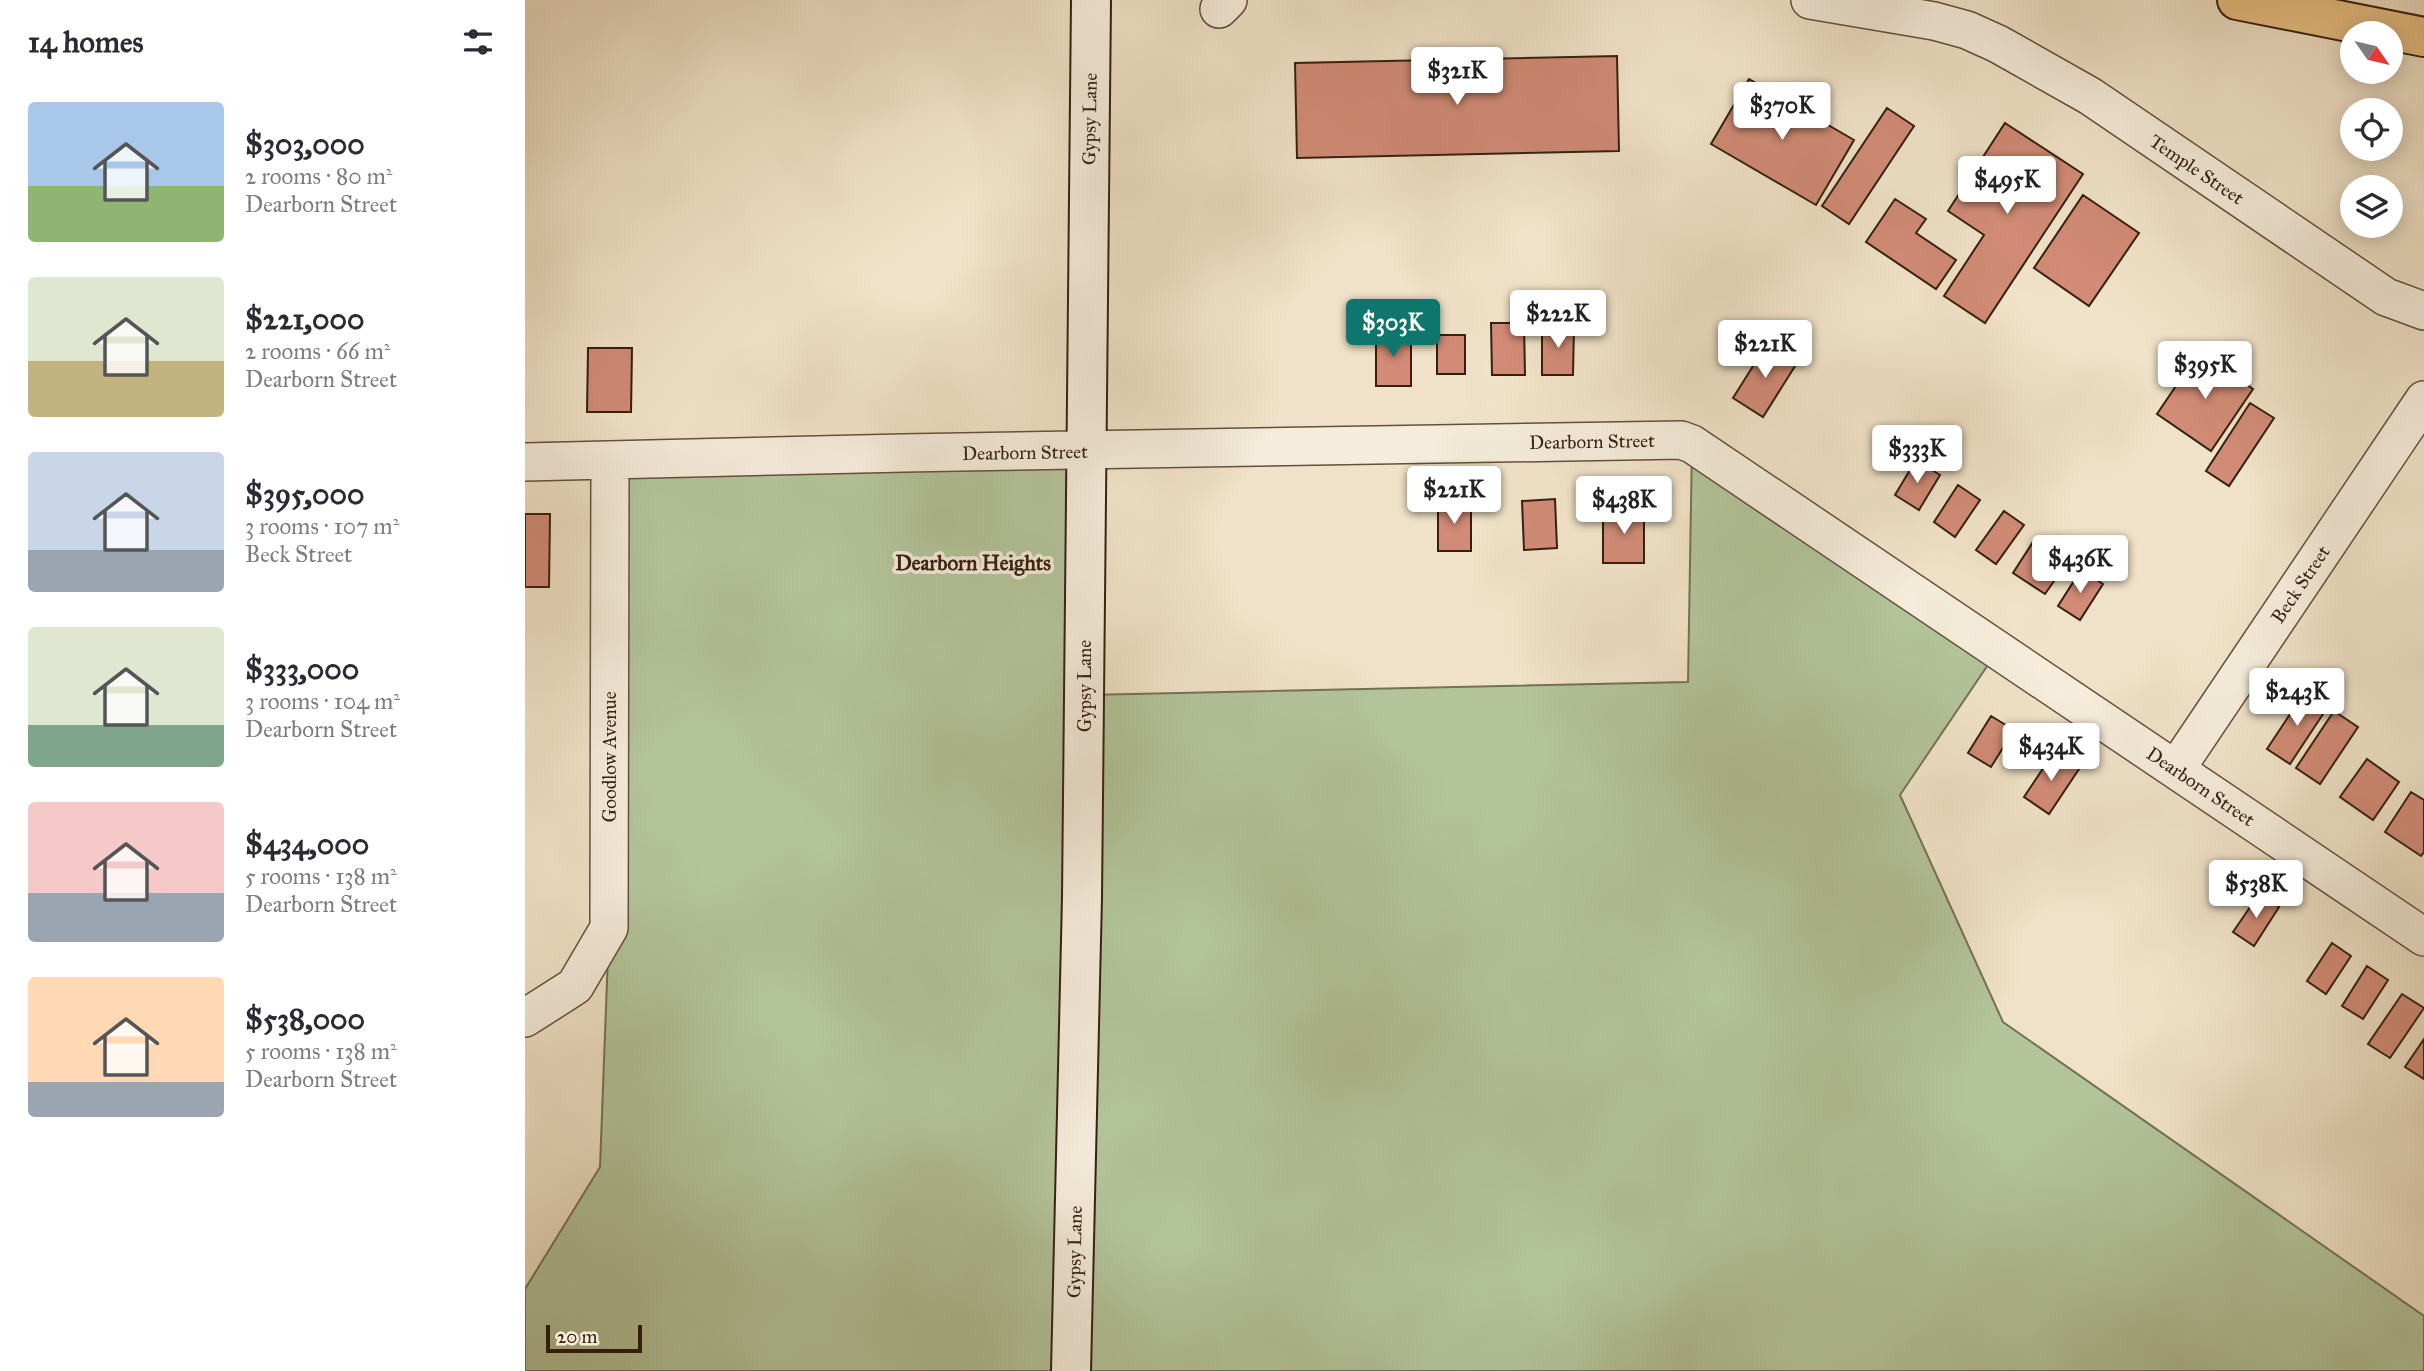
<!DOCTYPE html>
<meta charset="utf-8">
<style>
:root{--surface:#fff;--page:#f7f7f7;--text:#2b2b33;--muted:#7c7c81;--accent:#0f766e}
body{margin:0;font-family:"IM FELL Great Primer",serif;background:var(--page);color:var(--text);height:100vh;display:flex;flex-direction:column;font-size:26px;white-space:nowrap}
*{box-sizing:border-box;margin:0}
p{font-size:23px;color:var(--muted)}
.icon{flex:none;width:38px;height:38px;fill:none;stroke:currentColor;stroke-width:2;stroke-linecap:round;stroke-linejoin:round}
.map{position:relative;flex:1;overflow:hidden}
.side{display:flex;flex-direction:column;background:var(--surface);width:525px}
.side>*{flex:none}
.needle{width:46px;rotate:124deg}
.tools{position:absolute;left:1815px;top:21px;display:grid;gap:14px}
.tools a{display:grid;place-items:center;width:63px;height:63px;border-radius:50%;background:var(--surface);box-shadow:0 4px 18px #0003;font-size:35px}
.scale{position:absolute;left:21px;bottom:18px;width:96px;box-sizing:border-box;padding-left:7px;border:4px solid #35200e;border-top:0;font-size:19px;line-height:24px;white-space:nowrap;color:#35200e;-webkit-text-stroke:5px #f5ecdb;paint-order:stroke}
.price{position:absolute;translate:-50% -60px;padding:0 16px;border-radius:7px;background:#fff;color:#222;font-size:23px;line-height:46px;filter:drop-shadow(0 2px 4px #0008)}
.price::after{content:'';position:absolute;left:50%;top:42px;width:21px;height:16px;margin-left:-10px;background:inherit;clip-path:polygon(0 0,100% 0,50% 100%)}
.price.active{background:var(--accent);color:#fff}
ul{padding:0;list-style:none}
li{display:flex;align-items:center;gap:21px;height:175px;padding:0 28px}
li span{display:grid;place-items:center;flex:none;width:196px;height:140px;border-radius:7px;color:#555}
li>.icon{margin-inline-start:auto}
span .icon{width:84px;height:84px;fill:#fffc;stroke-width:1}
li b{font-size:30px}
h2{display:flex;justify-content:space-between;align-items:center;height:84px;padding:0 28px;font-size:30px}
main{display:flex;flex:1;min-height:0}
.map>svg:first-child{display:block}
</style>
<main>
<section class="side">
<h2>14 homes<svg class="icon" aria-label="filters" viewBox="0 0 24 24"><path d="M4 7h16M4 17h16"/><circle cx="9" cy="7" r="2"/><circle cx="15" cy="17" r="2"/></svg></h2>
<ul>
<li><span style="background:linear-gradient(#a9c7e8 60%,#8fb573 0)"><svg class="icon" aria-label="home" viewBox="0 0 24 24"><path d="M3 11l9-7 9 7M6 9v11h12V9"/></svg></span><div><b>$303,000</b><p>2 rooms · 80 m²</p><p>Dearborn Street</p></div></li>
<li><span style="background:linear-gradient(#dfe7d0 60%,#c2b280 0)"><svg class="icon" aria-label="home" viewBox="0 0 24 24"><path d="M3 11l9-7 9 7M6 9v11h12V9"/></svg></span><div><b>$221,000</b><p>2 rooms · 66 m²</p><p>Dearborn Street</p></div></li>
<li><span style="background:linear-gradient(#c9d6e8 70%,#9aa5b1 0)"><svg class="icon" aria-label="home" viewBox="0 0 24 24"><path d="M3 11l9-7 9 7M6 9v11h12V9"/></svg></span><div><b>$395,000</b><p>3 rooms · 107 m²</p><p>Beck Street</p></div></li>
<li><span style="background:linear-gradient(#dfe7d0 70%,#7fa58c 0)"><svg class="icon" aria-label="home" viewBox="0 0 24 24"><path d="M3 11l9-7 9 7M6 9v11h12V9"/></svg></span><div><b>$333,000</b><p>3 rooms · 104 m²</p><p>Dearborn Street</p></div></li>
<li><span style="background:linear-gradient(#f6c9c9 65%,#9aa5b1 0)"><svg class="icon" aria-label="home" viewBox="0 0 24 24"><path d="M3 11l9-7 9 7M6 9v11h12V9"/></svg></span><div><b>$434,000</b><p>5 rooms · 138 m²</p><p>Dearborn Street</p></div></li>
<li><span style="background:linear-gradient(#ffd9b3 75%,#9aa5b1 0)"><svg class="icon" aria-label="home" viewBox="0 0 24 24"><path d="M3 11l9-7 9 7M6 9v11h12V9"/></svg></span><div><b>$538,000</b><p>5 rooms · 138 m²</p><p>Dearborn Street</p></div></li>
</ul>
</section>
<div class="map">
<svg width="1899" height="1371" viewBox="0 0 1899 1371">
<rect width="100%" height="100%" fill="#f0e2c8"/>
<filter id="stains"><feTurbulence type="fractalNoise" baseFrequency=".00286" numOctaves="4"/><feColorMatrix values="0 0 0 0 .2 0 0 0 0 .09 0 0 0 0 .02 0 0 0 .5 -.17"/></filter>
<radialGradient id="worn" r=".72"><stop offset=".6" stop-color="#630" stop-opacity="0"/><stop offset="1" stop-color="#630" stop-opacity=".3"/></radialGradient>
<!-- green -->
<path fill="#b3c49b" stroke="#747254" stroke-width="2" d="M 1167,444 L 1473,650 L 1375,795 L 1478,1022 L 1899,1316 L 1899,1371 L 0,1371 L 0,1289 L 75,1167 L 84,928 L 85,460 L 561,451 L 560,695 L 1163,682 Z"/>
<!-- building -->
<path fill="#d18b76" stroke="#35200e" stroke-width="2" d="M 1092,56 L 1094,151 L 772,158 L 770,63 Z
M 1224,79 L 1329,140 L 1291,205 L 1186,144 Z
M 1362,108 L 1389,126 L 1324,224 L 1297,206 Z
M 1480,123 L 1558,174 L 1460,323 L 1419,296 L 1459,235 L 1423,211 Z
M 1558,195 L 1614,233 L 1564,306 L 1509,268 Z
M 1370,199 L 1401,219 L 1391,233 L 1431,260 L 1411,289 L 1341,242 Z
M 966,323 L 999,323 L 1000,375 L 967,375 Z
M 1017,326 L 1049,326 L 1048,375 L 1017,375 Z
M 851,332 L 886,333 L 886,386 L 851,386 Z
M 912,335 L 940,335 L 940,374 L 912,374 Z
M 1242,344 L 1272,363 L 1238,417 L 1208,398 Z
M 63,348 L 107,348 L 106,412 L 62,412 Z
M 1674,352 L 1728,389 L 1686,451 L 1632,414 Z
M 1725,403 L 1749,418 L 1704,486 L 1681,471 Z
M 1391,460 L 1415,475 L 1394,510 L 1370,495 Z
M 1433,485 L 1455,500 L 1430,537 L 1409,522 Z
M 1030,499 L 1032,548 L 999,550 L 997,501 Z
M 913,501 L 946,501 L 946,551 L 913,551 Z
M 1078,509 L 1119,509 L 1119,563 L 1078,563 Z
M 1479,511 L 1499,525 L 1471,564 L 1451,550 Z
M 0,514 L 25,514 L 24,587 L 0,587 Z
M 1508,542 L 1541,564 L 1520,594 L 1488,573 Z
M 1556,570 L 1578,584 L 1555,620 L 1533,606 Z
M 1779,693 L 1802,708 L 1765,764 L 1742,749 Z
M 1809,711 L 1833,727 L 1795,784 L 1771,768 Z
M 1466,716 L 1489,730 L 1466,767 L 1443,753 Z
M 1529,752 L 1554,769 L 1524,814 L 1499,797 Z
M 1842,759 L 1874,782 L 1848,820 L 1815,797 Z
M 1886,792 L 1899,800 L 1899,852 L 1896,856 L 1860,832 Z
M 1734,894 L 1754,907 L 1729,946 L 1708,932 Z
M 1807,943 L 1826,956 L 1801,994 L 1782,981 Z
M 1842,966 L 1863,980 L 1838,1019 L 1817,1006 Z
M 1877,994 L 1899,1008 L 1865,1058 L 1843,1044 Z
M 1899,1039 L 1899,1079 L 1880,1067 Z"/>
<g fill="none" stroke-linecap="round" stroke-linejoin="round">
<defs>
<path id="street" d="M 1285,0 L 1409,21 L 1442,30 L 1473,44 L 1565,96 L 1861,297 L 1899,311
M 694,9 L 703,0
M 0,462 L 378,453 L 1156,440 L 1167,444 L 1899,937
M 1651,769 L 1899,400
M 0,1018 L 50,986 L 84,928 L 85,460"/>
<path id="secondary" d="M 546,1371 L 557,897 L 566,0"/>
<path id="primary" d="M 1712,0 L 1899,37"/>
</defs>
<!-- street casing -->
<use href="#street" stroke="#64503c" stroke-width="40"/>
<!-- secondary casing -->
<use href="#secondary" stroke="#35200e" stroke-width="42"/>
<!-- primary casing -->
<use href="#primary" stroke="#35200e" stroke-width="42"/>
<!-- street -->
<use href="#street" stroke="#f5ecdb" stroke-width="37"/>
<!-- secondary -->
<use href="#secondary" stroke="#f5ecdb" stroke-width="38"/>
<!-- primary -->
<use href="#primary" stroke="#e8c184" stroke-width="38"/>
</g>
<g text-anchor="middle" stroke-width="7" stroke-linejoin="round" paint-order="stroke">
<!-- street labels -->
<g font-size="19" fill="#35200e" stroke="#f5ecdb">
<text transform="translate(564 119) rotate(-89)" y="7">Gypsy Lane</text>
<text transform="translate(1672 169) rotate(34)" y="7">Temple Street</text>
<text transform="translate(1067 441) rotate(-1)" y="7">Dearborn Street</text>
<text transform="translate(500 452) rotate(-1)" y="7">Dearborn Street</text>
<text transform="translate(1775 584) rotate(-56)" y="7">Beck Street</text>
<text transform="translate(559 686) rotate(-90)" y="7">Gypsy Lane</text>
<text transform="translate(84 757) rotate(-90)" y="7">Goodlow Avenue</text>
<text transform="translate(1676 786) rotate(34)" y="7">Dearborn Street</text>
<text transform="translate(549 1252) rotate(-89)" y="7">Gypsy Lane</text>
</g>
<!-- neighbourhood labels -->
<g font-size="21" font-weight="bold" fill="#35200e" stroke="#f5ecdb">
<text x="448" y="570">Dearborn Heights</text>
</g>
</g>
<rect width="100%" height="100%" filter="url(#stains)"/>
<rect width="100%" height="100%" fill="url(#worn)"/>
</svg>
<div class="tools">
<a><svg class="needle" viewBox="-14 -14 28 28"><path d="M0-13l5 13h-10z" fill="#e53935"/><path d="M0 13l5-13h-10z" fill="#7c7c81"/></svg></a>
<a><svg class="icon" aria-label="locate" viewBox="0 0 24 24"><circle cx="12" cy="12" r="6"/><path d="M12 2v4M12 18v4M2 12h4M18 12h4"/></svg></a>
<a><svg class="icon" aria-label="layers" viewBox="0 0 24 24"><path d="M12 4l9 5-9 5-9-5zM3 14l9 5 9-5"/></svg></a>
</div>
<div class="scale">20 m</div>
<b class="price" style="left:932px;top:107px">$321K</b>
<b class="price" style="left:1257px;top:142px">$370K</b>
<b class="price" style="left:1482px;top:216px">$495K</b>
<b class="price" style="left:1033px;top:350px">$222K</b>
<b class="price active" style="left:868px;top:359px">$303K</b>
<b class="price" style="left:1240px;top:380px">$221K</b>
<b class="price" style="left:1680px;top:401px">$395K</b>
<b class="price" style="left:1392px;top:485px">$333K</b>
<b class="price" style="left:929px;top:526px">$221K</b>
<b class="price" style="left:1099px;top:536px">$438K</b>
<b class="price" style="left:1555px;top:595px">$436K</b>
<b class="price" style="left:1772px;top:728px">$243K</b>
<b class="price" style="left:1526px;top:783px">$434K</b>
<b class="price" style="left:1731px;top:920px">$538K</b>
</div>
</main>
